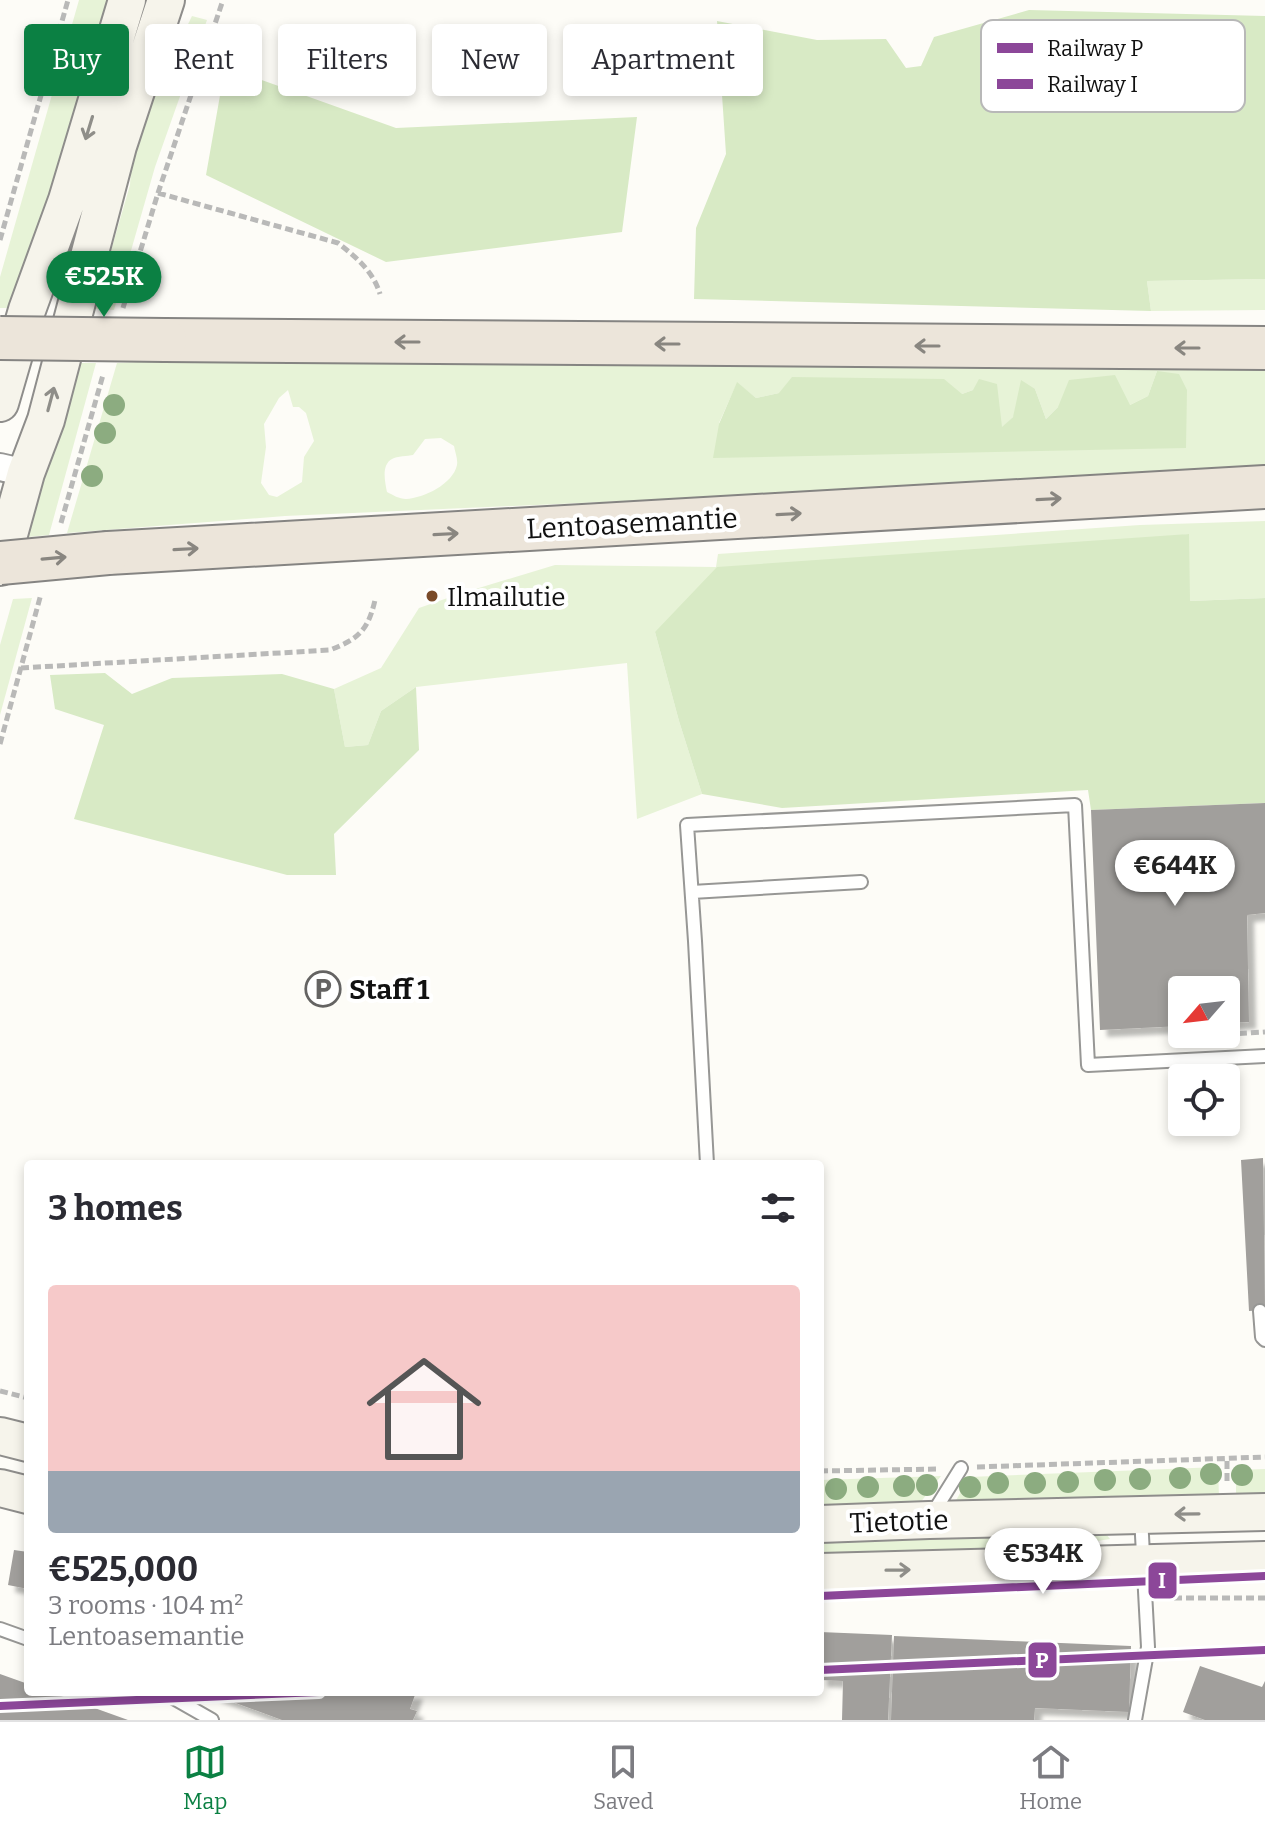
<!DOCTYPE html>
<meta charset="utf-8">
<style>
:root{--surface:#fff;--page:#f7f7f7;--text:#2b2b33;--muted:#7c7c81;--line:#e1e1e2;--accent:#0b8043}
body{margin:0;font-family:Bitter,serif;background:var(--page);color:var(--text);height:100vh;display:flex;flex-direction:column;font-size:30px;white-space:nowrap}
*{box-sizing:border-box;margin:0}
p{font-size:26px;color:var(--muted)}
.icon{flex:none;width:44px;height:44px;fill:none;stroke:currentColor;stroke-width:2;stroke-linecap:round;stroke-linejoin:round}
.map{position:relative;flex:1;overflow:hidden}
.side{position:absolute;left:24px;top:1160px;width:800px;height:536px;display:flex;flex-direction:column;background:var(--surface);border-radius:8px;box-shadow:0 4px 12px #0003}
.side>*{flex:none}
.banner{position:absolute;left:24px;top:24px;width:800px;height:72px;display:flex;gap:16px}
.needle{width:52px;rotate:242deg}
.buttons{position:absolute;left:1168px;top:976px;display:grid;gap:16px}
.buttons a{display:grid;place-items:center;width:72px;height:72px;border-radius:8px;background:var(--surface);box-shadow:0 4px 12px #0003;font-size:40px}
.price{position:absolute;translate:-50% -68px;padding:0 18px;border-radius:28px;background:#fff;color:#222;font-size:26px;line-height:52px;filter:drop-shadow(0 2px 4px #0008)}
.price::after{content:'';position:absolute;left:50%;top:48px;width:24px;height:18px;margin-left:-12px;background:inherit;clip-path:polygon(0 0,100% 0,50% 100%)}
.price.active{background:var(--accent);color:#fff}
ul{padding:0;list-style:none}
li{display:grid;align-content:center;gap:16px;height:424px;padding:0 24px}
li+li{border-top:2px solid var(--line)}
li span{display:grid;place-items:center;height:248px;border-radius:8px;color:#555}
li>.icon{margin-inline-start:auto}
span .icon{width:144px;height:144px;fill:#fffc;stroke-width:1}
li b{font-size:34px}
h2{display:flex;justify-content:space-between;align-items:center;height:96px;padding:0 24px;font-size:34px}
.chip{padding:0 28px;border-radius:8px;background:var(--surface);box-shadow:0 4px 12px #0003;font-size:28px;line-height:72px}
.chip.active{background:var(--accent);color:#fff}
.menu{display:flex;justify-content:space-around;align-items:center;height:112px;border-top:2px solid var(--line);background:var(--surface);font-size:22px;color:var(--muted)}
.menu a{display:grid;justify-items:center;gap:4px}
.menu .active{color:var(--accent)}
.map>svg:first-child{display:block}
</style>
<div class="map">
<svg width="1265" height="1720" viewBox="0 0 1265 1720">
<defs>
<filter id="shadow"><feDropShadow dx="7" dy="7" stdDeviation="2" flood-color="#0004"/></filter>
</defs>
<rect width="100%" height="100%" fill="#fdfcf7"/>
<!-- green -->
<path fill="#e7f3d7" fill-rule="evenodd" d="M 79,0 L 113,0 L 45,219 L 13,308 L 0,308 L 0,277 Z
M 192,16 L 207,20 L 155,167 L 114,310 L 94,309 L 130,185 L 131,167 L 155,92 Z
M 1265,279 L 1265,310 L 1151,311 L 1147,281 Z
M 239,357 L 1265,365 L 1265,465 L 692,498 L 285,516 L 67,533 L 117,363 ZM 1157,371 L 1186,448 L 719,423 L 737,383 L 756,398 L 779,393 L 962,394 L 973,390 L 1002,428 L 1013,417 L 1035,389 L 1046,419 L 1058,407 L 1130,405 L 1148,396 ZM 288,390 L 293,407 L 299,407 L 306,413 L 314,441 L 304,457 L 302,482 L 277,497 L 269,495 L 261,483 L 266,447 L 264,424 L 279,398 ZM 441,438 L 454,446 C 455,452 458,459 457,465 C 453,484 424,498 406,499 C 399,499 393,495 387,492 C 385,482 381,465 392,459 C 397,456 408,456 413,455 L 425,439 Z
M 76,363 L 96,363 L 49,535 L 28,537 Z
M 1265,521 L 1265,598 L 1189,601 L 1188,534 L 655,632 L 679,721 L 702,794 L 637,819 L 627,663 L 416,687 L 381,711 L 368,745 L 345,747 L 334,689 L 381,668 L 419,608 L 459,594 L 555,565 L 716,567 L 718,554 L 1140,525 Z
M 32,598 L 0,715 L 0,645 L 13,599 Z
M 1218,1467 L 1219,1497 L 954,1504 L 969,1477 Z
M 1265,1469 L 1265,1494 L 1253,1497 L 1236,1494 L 1236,1470 Z
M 941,1476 L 920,1503 L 820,1508 L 820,1480 Z
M 1101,1527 L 1110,1539 L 1027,1552 L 820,1560 L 820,1537 Z"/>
<!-- forest -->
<path fill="#d8eac5" d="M 1029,10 L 1265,16 L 1265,279 L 1147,281 L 1151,311 L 694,299 L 696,228 L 726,154 L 717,21 L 817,40 L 886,39 L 906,68 L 921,66 L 934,37 Z
M 225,67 L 396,128 L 637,117 L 622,232 L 386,262 L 206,175 Z
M 1157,371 L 1179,374 L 1187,390 L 1186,448 L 713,458 L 719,424 L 737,382 L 756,398 L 779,393 L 792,377 L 944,379 L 962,394 L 973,390 L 979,379 L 997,384 L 1002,427 L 1013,417 L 1021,380 L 1035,389 L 1046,419 L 1058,407 L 1069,380 L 1115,375 L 1130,405 L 1148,396 Z
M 1189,534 L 1190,601 L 1265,598 L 1265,803 L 1091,810 L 1088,790 L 782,808 L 702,794 L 679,721 L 655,632 L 717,567 Z
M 105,673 L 132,694 L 172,678 L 282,674 L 334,689 L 345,747 L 368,745 L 381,711 L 416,687 L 419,750 L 334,834 L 336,875 L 287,875 L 74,819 L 104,725 L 55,709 L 50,675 Z"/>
<!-- building -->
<path fill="#a19f9c" filter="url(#shadow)" d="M 1265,803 L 1265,913 L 1247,915 L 1249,1022 L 1226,1023 L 1226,990 L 1182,990 L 1182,1026 L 1100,1030 L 1091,810 Z
M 1263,1158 L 1265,1310 L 1249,1311 L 1241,1160 Z
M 14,1550 L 28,1552 L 28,1589 L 8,1585 Z
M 820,1632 L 892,1635 L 888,1720 L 842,1720 L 843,1681 L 820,1680 Z
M 894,1636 L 1131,1646 L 1129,1712 L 1035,1708 L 1034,1720 L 891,1720 Z
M 1200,1666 L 1262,1687 L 1265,1681 L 1265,1720 L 1205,1720 L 1183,1712 Z
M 0,1674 L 28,1684 L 28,1692 L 50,1692 L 128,1720 L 0,1720 Z
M 216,1692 L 416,1692 L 410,1709 L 417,1711 L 413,1720 L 282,1720 L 214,1695 Z"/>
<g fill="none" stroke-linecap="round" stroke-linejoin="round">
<defs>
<path id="service" d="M 692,892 L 861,882
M 707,1164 L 695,941 L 687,825 L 1075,805 L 1088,1065 L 1265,1056
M 1260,1311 L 1262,1337 L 1265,1340
M 933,1513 L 961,1468
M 0,1629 L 28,1639
M 163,1692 L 212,1720
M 1135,1720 L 1148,1647 L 1141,1517"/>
<path id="minor" d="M 0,467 L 26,473"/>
<path id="secondary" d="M 0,403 L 27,310 L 67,200 L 127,0
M 0,567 L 26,473 L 46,420 L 118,146 L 166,0
M 0,1436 L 28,1443
M 0,1488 L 28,1495
M 820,1524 L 929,1520 L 1265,1512
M 820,1572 L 1265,1560"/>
<path id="trunk" d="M 165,340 L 1265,348
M 108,553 L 1265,487"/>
</defs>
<!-- service casing -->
<use href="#service" stroke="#979795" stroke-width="16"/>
<!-- minor casing -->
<use href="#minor" stroke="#979795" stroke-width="30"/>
<!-- secondary casing -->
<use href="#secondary" stroke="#8e8d8b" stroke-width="40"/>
<!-- trunk casing -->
<use href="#trunk" stroke="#858482" stroke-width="46"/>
<!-- path -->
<path stroke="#b9b9b8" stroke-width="5" stroke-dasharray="8 4" stroke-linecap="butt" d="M 158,193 L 338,243 C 356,257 373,271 380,294
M 0,240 L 68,0
M 123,308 L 158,193 L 223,0
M 61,523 L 103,375
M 21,668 L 330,650 C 358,639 368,631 375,600
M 0,744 L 41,594
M 1179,1037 L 1265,1032
M 0,1391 L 28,1398
M 977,1467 L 1265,1457
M 820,1471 L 939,1469
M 1227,1481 L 1227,1458
M 1174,1598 L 1265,1598"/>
<!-- service -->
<use href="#service" stroke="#fffffe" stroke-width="12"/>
<!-- minor -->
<use href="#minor" stroke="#fffffe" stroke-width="26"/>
<!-- secondary -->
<use href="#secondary" stroke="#f6f4eb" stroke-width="36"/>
<!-- trunk -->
<use href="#trunk" stroke="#ece5da" stroke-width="42"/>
<defs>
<path id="trunk-bridge" d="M 0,338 L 165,340
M 0,563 L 108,553"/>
</defs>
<!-- trunk-bridge casing -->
<use href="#trunk-bridge" stroke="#858482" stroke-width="46" stroke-linecap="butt"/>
<!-- trunk-bridge -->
<use href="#trunk-bridge" stroke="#ece5da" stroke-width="42"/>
<defs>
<path id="rail-1" d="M 820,1670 L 1265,1650
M 0,1706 L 319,1692"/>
<path id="rail-2" d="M 820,1596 L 1265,1576"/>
</defs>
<!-- rail-1 casing -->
<use href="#rail-1" stroke="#fff" stroke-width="14"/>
<!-- rail-2 casing -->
<use href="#rail-2" stroke="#fff" stroke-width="14"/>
<!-- rail-1 -->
<use href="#rail-1" stroke="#8c4799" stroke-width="8"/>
<!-- rail-2 -->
<use href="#rail-2" stroke="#8c4799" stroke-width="8"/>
</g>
<!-- trees -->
<g fill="#8cac80">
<circle cx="114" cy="405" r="11"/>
<circle cx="105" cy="433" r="11"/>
<circle cx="92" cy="476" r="11"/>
<circle cx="1211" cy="1474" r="11"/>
<circle cx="1242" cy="1475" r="11"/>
<circle cx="1180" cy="1478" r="11"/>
<circle cx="1140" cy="1479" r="11"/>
<circle cx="1105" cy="1480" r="11"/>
<circle cx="1068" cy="1482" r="11"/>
<circle cx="998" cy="1483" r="11"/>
<circle cx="1035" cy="1483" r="11"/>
<circle cx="927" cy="1485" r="11"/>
<circle cx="904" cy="1486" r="11"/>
<circle cx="868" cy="1487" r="11"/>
<circle cx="970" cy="1487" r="11"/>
<circle cx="836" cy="1489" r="11"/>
</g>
<!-- one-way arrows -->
<defs><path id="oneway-shaft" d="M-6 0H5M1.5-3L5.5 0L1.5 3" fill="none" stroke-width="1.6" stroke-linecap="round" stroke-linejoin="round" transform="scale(2)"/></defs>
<g stroke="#8f8e89">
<use href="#oneway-shaft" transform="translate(89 128) rotate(107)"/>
<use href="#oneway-shaft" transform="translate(51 399) rotate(-75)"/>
<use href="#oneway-shaft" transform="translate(1187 1514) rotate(179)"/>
<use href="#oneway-shaft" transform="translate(898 1570) rotate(-1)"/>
</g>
<g stroke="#898680">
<use href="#oneway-shaft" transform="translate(407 342) rotate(-180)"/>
<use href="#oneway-shaft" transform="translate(667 344) rotate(-180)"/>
<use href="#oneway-shaft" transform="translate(927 346) rotate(-180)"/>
<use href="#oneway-shaft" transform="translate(1187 348) rotate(-180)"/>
<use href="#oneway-shaft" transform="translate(1049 499) rotate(-3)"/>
<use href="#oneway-shaft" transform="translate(789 514) rotate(-3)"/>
<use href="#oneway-shaft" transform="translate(446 534) rotate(-3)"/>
<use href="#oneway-shaft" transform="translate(186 549) rotate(-3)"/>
<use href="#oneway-shaft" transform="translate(54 558) rotate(-5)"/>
</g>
<!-- icons -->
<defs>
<symbol id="parking-ring" viewBox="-11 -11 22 22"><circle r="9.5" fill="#fff" stroke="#646362" stroke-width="1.5"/><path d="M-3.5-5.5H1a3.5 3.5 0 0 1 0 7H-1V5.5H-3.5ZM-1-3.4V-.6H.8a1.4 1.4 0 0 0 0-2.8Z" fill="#646362"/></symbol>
</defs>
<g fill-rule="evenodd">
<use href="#parking-ring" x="303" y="969" width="40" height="40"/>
</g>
<!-- markers -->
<circle fill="#7a4b2a" stroke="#fff" stroke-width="3" cx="432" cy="596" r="7"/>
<g text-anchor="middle" stroke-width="8" stroke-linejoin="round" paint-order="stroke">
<!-- bus labels -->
<g font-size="26" fill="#111" stroke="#fff" text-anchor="start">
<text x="447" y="606">Ilmailutie</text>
</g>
<!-- street labels -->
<g font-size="28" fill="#111" stroke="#fff">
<text transform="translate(632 523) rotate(-3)" y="10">Lentoasemantie</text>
<text transform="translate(899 1521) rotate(-2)" y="10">Tietotie</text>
</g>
<!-- poi labels -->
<g font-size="28" font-weight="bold" fill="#111" stroke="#fff" text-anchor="start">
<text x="349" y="999">Staff 1</text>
</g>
</g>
<!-- legend -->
<rect x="981" y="20" width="264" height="92" rx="12" fill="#fff" stroke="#b8b8b8" stroke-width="2"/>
<rect x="997" y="43" width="36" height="10" fill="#8c4799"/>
<rect x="997" y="79" width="36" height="10" fill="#8c4799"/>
<g font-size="22" fill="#111">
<text x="1047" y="56">Railway P</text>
<text x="1047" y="92">Railway I</text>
</g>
<g stroke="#fff" stroke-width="3">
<rect x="1147" y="1561" width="31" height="39" rx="8" fill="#8c4799"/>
<rect x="1027" y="1641" width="31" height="38" rx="8" fill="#8c4799"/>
</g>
<g font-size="22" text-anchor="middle" font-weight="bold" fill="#fff">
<text x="1162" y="1588">I</text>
<text x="1042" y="1668">P</text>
</g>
</svg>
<div class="buttons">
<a><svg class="needle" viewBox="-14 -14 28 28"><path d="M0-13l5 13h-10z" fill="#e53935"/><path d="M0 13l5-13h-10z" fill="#7c7c81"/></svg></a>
<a><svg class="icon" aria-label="locate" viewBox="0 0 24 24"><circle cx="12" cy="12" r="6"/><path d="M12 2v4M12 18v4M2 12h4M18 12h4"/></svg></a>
</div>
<b class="price active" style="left:104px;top:319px">€525K</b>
<b class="price" style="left:1175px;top:908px">€644K</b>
<b class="price" style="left:1043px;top:1596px">€534K</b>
<div class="banner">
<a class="chip active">Buy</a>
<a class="chip">Rent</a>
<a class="chip">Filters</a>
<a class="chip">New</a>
<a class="chip">Apartment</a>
</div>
<section class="side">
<h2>3 homes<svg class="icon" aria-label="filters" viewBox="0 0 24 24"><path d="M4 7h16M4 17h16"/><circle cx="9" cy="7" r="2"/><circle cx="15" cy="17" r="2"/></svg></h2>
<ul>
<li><span style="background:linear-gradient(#f6c9c9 75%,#9aa5b1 0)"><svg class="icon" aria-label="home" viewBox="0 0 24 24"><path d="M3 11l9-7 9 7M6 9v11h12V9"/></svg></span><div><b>€525,000</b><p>3 rooms · 104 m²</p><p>Lentoasemantie</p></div></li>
</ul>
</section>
</div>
<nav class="menu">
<a class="active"><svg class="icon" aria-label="map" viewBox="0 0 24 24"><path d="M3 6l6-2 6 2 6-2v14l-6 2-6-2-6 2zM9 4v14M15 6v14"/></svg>Map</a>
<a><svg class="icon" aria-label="saved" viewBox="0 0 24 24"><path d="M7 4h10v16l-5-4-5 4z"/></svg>Saved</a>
<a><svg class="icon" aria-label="home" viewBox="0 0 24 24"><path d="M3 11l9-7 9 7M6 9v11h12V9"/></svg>Home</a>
</nav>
